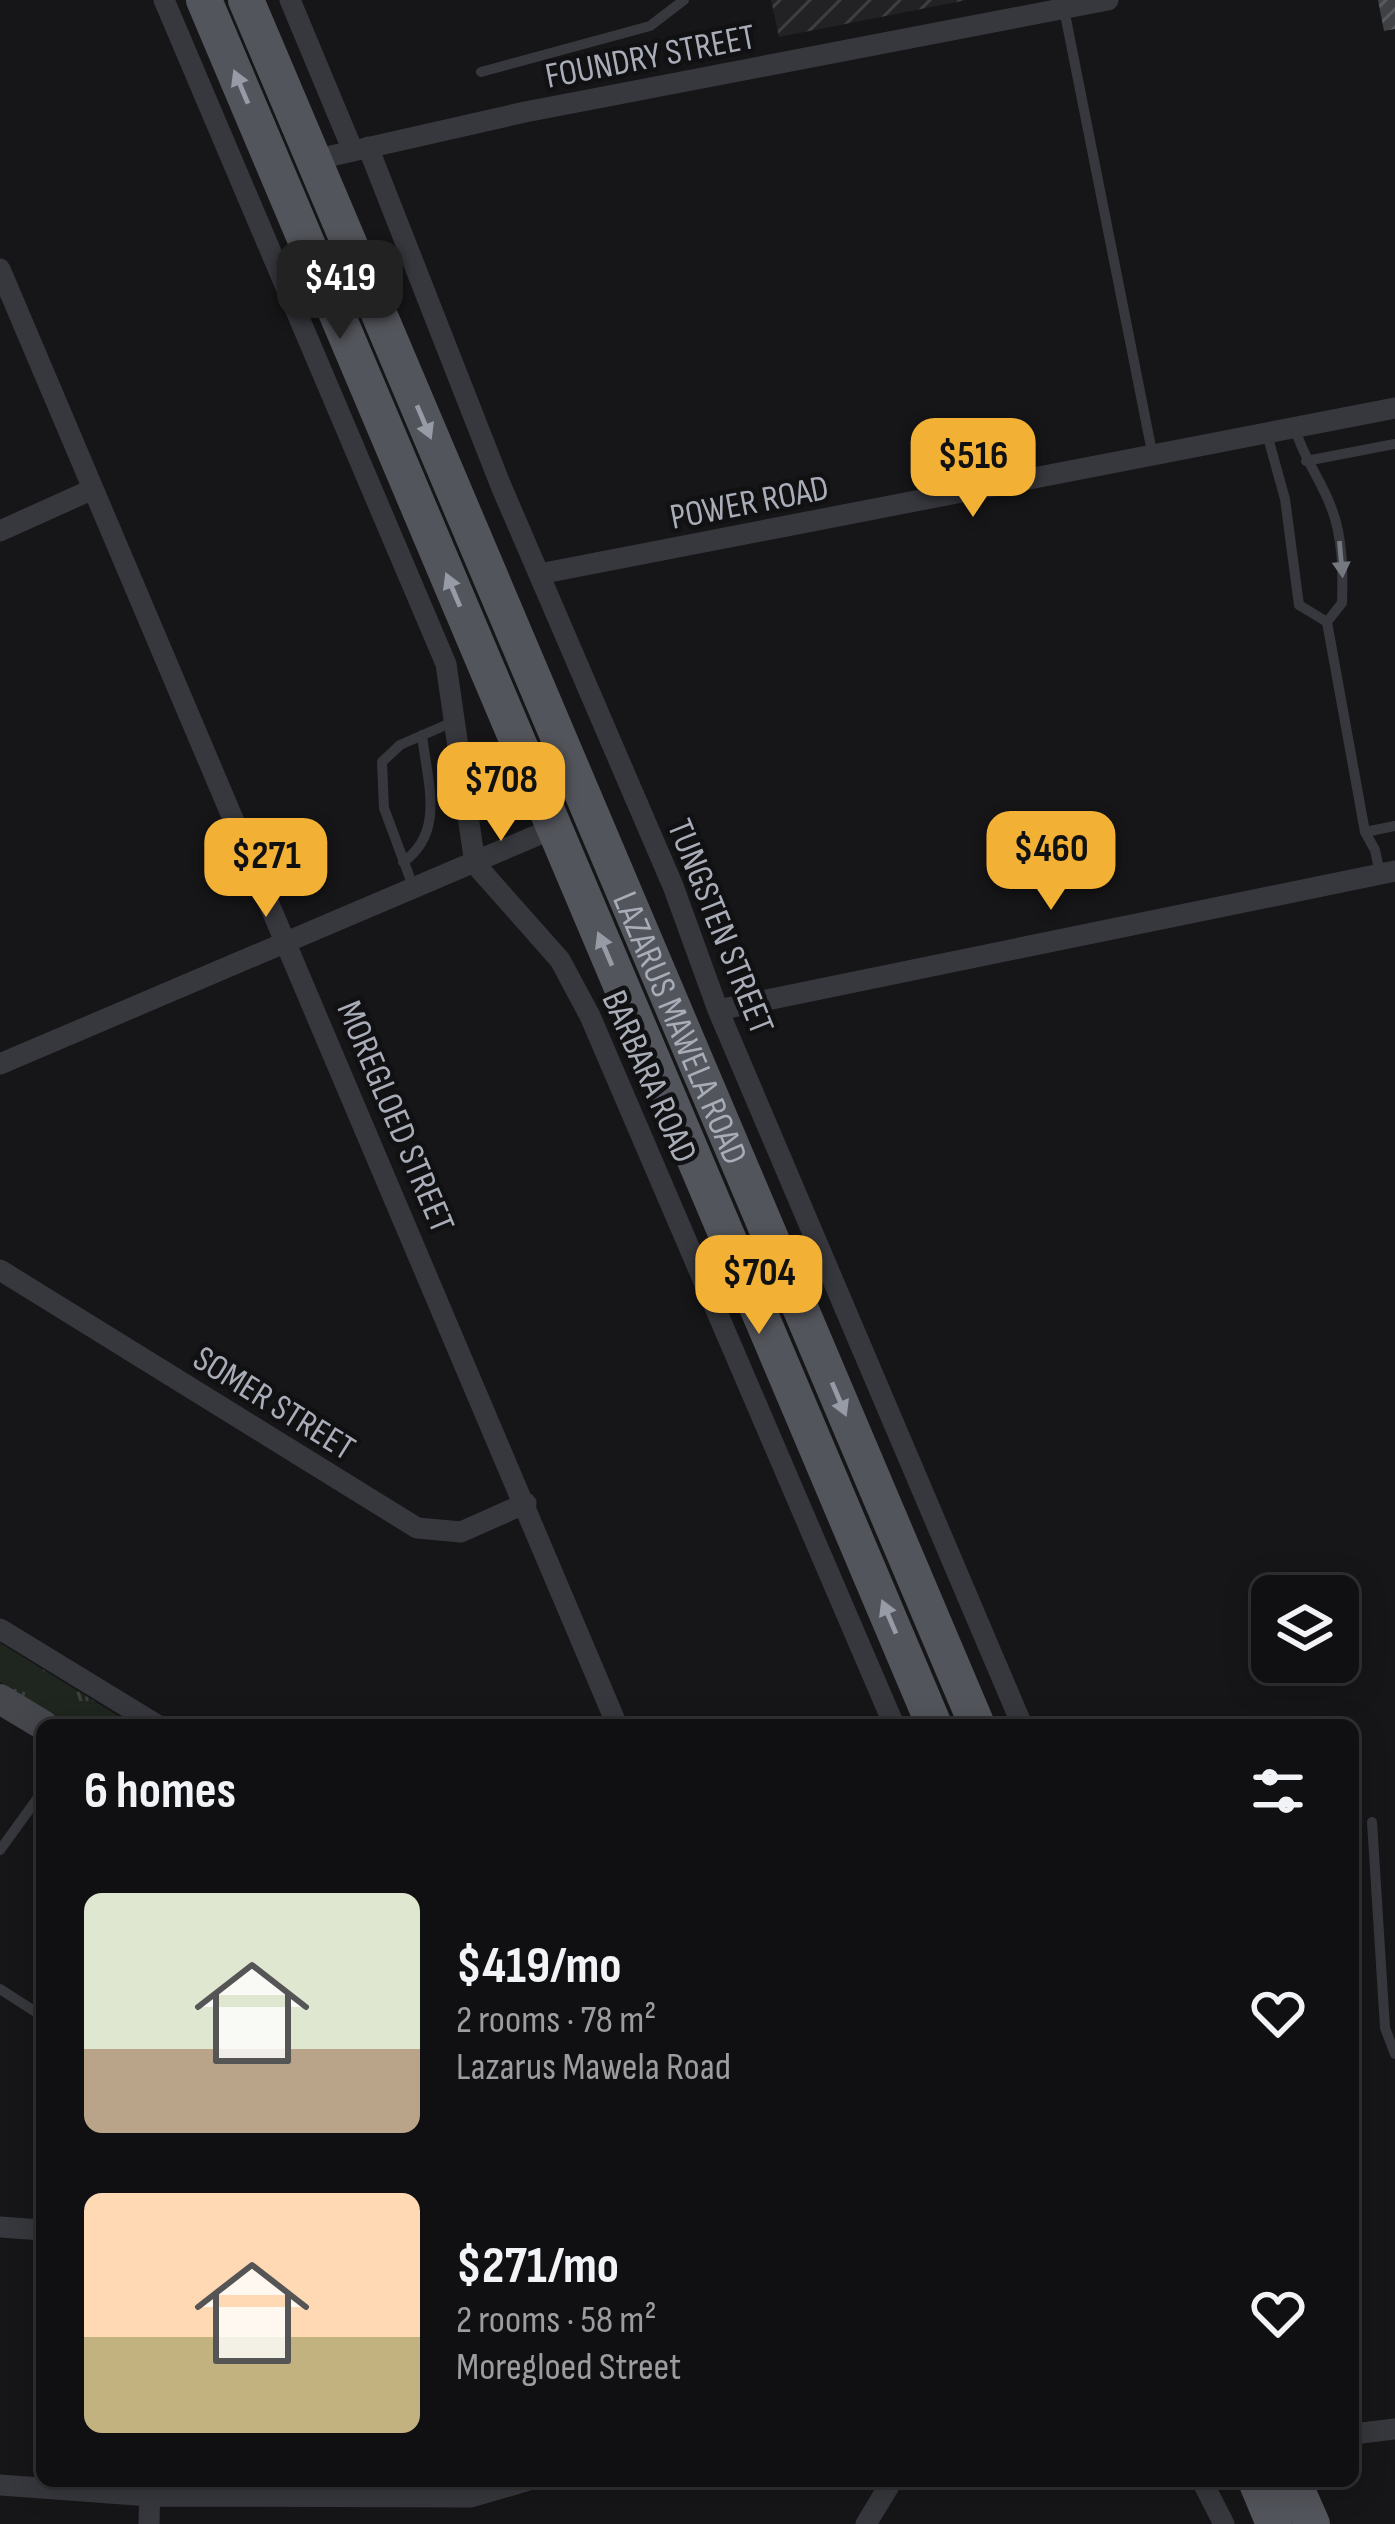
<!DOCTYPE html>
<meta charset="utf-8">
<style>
:root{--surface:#101012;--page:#1e1e20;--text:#f1f3f6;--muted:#9c9d9f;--line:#303032;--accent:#f2b134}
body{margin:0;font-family:"Sofia Sans Condensed",sans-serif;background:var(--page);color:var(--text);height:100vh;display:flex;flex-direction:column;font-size:45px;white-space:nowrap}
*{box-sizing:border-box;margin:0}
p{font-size:39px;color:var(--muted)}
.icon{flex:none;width:66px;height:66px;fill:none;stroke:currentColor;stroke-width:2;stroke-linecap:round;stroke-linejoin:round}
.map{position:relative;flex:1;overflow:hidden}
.drawer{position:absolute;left:36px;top:1719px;width:1323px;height:768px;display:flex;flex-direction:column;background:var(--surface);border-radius:18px;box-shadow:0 6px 30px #0003,0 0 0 3px var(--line)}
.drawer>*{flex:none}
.buttons{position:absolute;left:1251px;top:1575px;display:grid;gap:24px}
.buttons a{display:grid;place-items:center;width:108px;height:108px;border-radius:18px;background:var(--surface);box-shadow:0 6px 30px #0003,0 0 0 3px var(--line);font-size:60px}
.price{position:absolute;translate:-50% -102px;padding:0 27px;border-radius:24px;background:var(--accent);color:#111;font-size:39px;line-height:78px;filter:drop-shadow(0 3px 6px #0008)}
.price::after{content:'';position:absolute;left:50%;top:72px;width:36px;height:27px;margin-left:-18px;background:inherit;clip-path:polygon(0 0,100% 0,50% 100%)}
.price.selected{background:#222;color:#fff}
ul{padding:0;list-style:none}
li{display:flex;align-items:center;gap:36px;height:300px;padding:0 48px}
li span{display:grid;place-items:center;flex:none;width:336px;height:240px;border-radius:18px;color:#555}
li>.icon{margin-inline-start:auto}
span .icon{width:144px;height:144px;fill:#fffc;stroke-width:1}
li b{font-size:51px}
h2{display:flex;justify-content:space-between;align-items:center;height:144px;padding:0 48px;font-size:51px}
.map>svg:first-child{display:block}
</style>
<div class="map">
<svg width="1395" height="2524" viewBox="0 0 1395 2524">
<defs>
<pattern id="industrial-furrows" width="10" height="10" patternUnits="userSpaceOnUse" patternTransform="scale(3)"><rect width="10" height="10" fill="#222225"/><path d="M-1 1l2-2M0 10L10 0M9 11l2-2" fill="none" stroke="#3f3f43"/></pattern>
<pattern id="grass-tufts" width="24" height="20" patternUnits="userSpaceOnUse" patternTransform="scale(3)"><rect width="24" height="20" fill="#1e261f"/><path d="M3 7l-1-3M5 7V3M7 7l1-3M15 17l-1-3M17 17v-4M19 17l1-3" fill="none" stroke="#3c433d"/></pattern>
<pattern id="building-hatch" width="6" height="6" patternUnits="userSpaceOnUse" patternTransform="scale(3)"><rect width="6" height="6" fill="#404145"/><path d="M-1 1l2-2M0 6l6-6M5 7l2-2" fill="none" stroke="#595a5e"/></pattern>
</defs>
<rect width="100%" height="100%" fill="#161618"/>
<!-- industrial -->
<path fill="url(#industrial-furrows)" d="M 771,0 L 967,0 L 779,37 Z"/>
<!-- grass -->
<path fill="url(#grass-tufts)" d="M 0,1643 L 133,1725 L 70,1725 L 0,1682 Z"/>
<!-- building -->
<path fill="url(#building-hatch)" d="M 1378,0 L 1395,0 L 1395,29 L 1384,31 Z"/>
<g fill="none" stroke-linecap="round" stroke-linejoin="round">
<!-- lane -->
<path stroke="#37383d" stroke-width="10" d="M 1064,9 L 1153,457
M 481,72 L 650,26 L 684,0
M 1295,428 C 1303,458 1321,479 1331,507 C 1343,537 1343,572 1342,603 L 1327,622 L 1365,832 L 1375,850 L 1380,874
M 1267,434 L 1285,499 L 1299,605 L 1327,622
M 1306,461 L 1395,444
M 1365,832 L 1395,826
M 403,862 C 446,832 427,781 422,735
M 414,889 L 384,808 L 382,762 L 400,745 L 455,721
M 1372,1822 L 1385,2028 L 1395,2054
M 0,1850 L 42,1792
M 0,1989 L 42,2016"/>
<!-- street -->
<path stroke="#37383d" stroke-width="21" d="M 164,0 L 446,664 L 475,864 L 560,960 L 590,1016 L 894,1725
M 290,0 L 353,151
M 368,147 L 501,486 L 673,886 L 718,1010 L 1022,1725
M 309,161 L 525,112 L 1108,0
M 0,269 L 617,1725
M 0,531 L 93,489
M 539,574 L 1395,408
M 718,1010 L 1395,871
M 0,1064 L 554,828
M 0,1270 L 417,1528 L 461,1532 L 526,1503
M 0,1629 L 157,1725
M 0,2227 L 42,2230
M 1353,2434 L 1395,2429
M 1202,2481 L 1224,2524
M 0,2485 L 150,2496 L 471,2497 L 526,2481
M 149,2524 L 150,2481
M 866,2524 L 892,2481"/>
<!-- secondary -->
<path stroke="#45474d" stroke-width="30" d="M 0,1699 L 43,1725"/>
<!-- primary -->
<g stroke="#53555c" stroke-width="36">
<path d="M 204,0 L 934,1725"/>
<path id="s1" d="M 246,0 L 977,1725"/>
<path d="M 1256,2481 L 1274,2524"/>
<path d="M 1293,2481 L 1312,2524"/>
</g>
</g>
<!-- one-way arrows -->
<defs><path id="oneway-solid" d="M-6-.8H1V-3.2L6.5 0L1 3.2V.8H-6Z" transform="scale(3)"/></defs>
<g fill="#979ba6">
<use href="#oneway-solid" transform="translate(241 87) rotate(-113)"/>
<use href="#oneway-solid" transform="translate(424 422) rotate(67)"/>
<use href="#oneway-solid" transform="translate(453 590) rotate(-113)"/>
<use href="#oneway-solid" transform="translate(605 949) rotate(-113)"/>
<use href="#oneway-solid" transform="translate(839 1399) rotate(67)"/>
<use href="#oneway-solid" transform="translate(889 1617) rotate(-113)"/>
</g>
<use fill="#757881" href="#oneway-solid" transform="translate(1341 559) rotate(85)"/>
<g text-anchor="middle" stroke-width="9" stroke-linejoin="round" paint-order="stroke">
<!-- street labels -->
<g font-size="36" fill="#a8adb8" stroke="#111113">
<text transform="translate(650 55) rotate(-11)" y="13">FOUNDRY STREET</text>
<text transform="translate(749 501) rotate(-11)" y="13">POWER ROAD</text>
<text transform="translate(722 926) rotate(68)" y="13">TUNGSTEN STREET</text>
<text dy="13" stroke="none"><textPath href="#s1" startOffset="1116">LAZARUS MAWELA ROAD</textPath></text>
<text transform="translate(651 1076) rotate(66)" y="13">BARBARA ROAD</text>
<text transform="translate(397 1116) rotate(67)" y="13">MOREGLOED STREET</text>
<text transform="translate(275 1402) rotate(32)" y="13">SOMER STREET</text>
</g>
</g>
</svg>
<div class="buttons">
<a><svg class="icon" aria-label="layers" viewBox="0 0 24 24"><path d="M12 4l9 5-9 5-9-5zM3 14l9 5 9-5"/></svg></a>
</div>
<b class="price selected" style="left:340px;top:342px">$419</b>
<b class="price" style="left:973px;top:520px">$516</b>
<b class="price" style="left:501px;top:844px">$708</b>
<b class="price" style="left:1051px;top:913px">$460</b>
<b class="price" style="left:266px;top:920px">$271</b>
<b class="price" style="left:759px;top:1337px">$704</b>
<section class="drawer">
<h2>6 homes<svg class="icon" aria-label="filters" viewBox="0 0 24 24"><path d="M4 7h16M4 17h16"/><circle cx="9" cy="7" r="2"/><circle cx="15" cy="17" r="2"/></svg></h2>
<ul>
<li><span style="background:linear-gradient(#dfe7d0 65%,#b9a48a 0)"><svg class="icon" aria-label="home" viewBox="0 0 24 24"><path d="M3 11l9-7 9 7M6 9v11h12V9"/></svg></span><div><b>$419/mo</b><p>2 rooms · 78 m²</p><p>Lazarus Mawela Road</p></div><svg class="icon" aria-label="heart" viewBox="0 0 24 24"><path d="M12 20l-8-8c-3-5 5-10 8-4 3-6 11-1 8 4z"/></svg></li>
<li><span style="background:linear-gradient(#ffd9b3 60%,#c2b280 0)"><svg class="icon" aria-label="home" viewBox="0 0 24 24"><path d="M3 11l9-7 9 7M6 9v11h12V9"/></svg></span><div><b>$271/mo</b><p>2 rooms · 58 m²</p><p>Moregloed Street</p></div><svg class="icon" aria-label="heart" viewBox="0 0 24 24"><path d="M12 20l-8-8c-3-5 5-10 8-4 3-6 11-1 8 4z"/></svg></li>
</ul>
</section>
</div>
